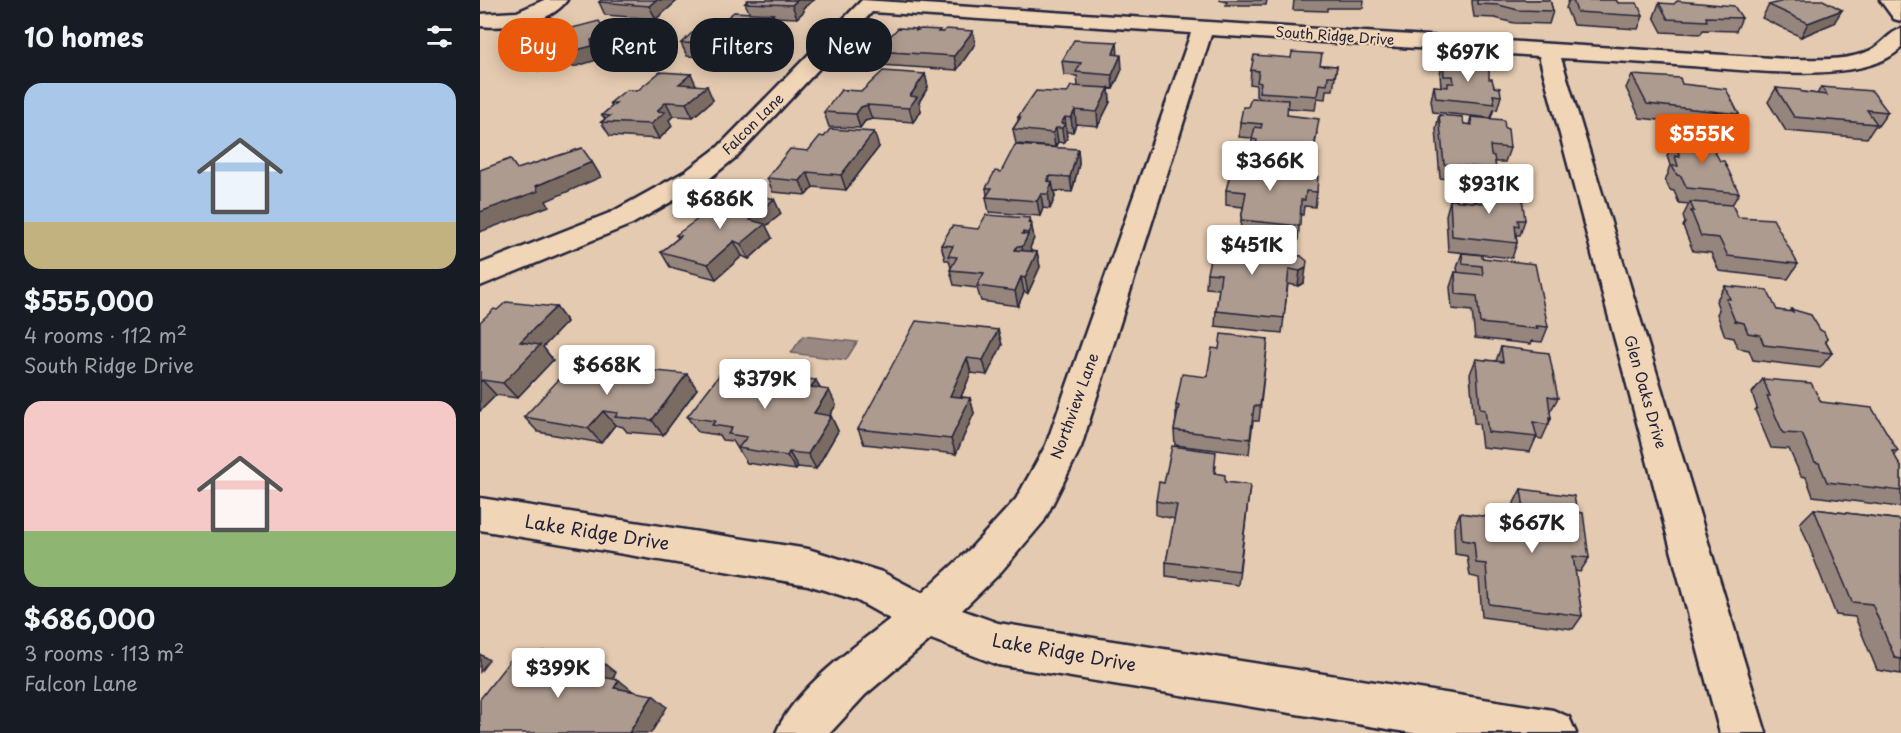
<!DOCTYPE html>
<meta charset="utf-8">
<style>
:root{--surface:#171b24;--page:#242831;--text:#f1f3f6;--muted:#9ea1a6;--accent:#ea580c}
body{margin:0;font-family:"Playpen Sans",sans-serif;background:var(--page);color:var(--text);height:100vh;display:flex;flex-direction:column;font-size:22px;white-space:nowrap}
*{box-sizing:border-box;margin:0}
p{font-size:20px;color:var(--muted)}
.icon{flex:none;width:33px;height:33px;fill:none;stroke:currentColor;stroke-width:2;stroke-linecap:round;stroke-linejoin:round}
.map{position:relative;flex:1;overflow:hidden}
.panel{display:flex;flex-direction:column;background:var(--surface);width:480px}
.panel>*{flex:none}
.guide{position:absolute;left:18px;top:18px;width:570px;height:54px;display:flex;gap:12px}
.price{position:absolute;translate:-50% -51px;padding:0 14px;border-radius:6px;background:#fff;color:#222;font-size:20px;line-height:39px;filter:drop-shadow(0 2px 3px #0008)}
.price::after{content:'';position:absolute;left:50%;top:36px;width:18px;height:14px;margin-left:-9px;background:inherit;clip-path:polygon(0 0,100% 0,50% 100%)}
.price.on{background:var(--accent);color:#fff}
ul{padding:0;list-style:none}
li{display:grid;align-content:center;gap:12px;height:318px;padding:0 24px}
li span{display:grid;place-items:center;height:186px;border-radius:18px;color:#555}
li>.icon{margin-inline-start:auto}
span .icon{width:108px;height:108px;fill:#fffc;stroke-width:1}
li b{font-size:26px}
h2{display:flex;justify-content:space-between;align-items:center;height:72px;padding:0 24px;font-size:26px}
.chip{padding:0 21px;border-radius:24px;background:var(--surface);box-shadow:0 3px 15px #0003;font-size:21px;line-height:54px}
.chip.on{background:var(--accent);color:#fff}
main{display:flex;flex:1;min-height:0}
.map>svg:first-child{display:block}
</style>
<main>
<section class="panel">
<h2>10 homes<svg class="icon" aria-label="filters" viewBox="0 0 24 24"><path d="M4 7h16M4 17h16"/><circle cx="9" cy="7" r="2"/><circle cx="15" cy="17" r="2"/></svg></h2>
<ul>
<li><span style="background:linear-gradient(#a9c7e8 75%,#c2b280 0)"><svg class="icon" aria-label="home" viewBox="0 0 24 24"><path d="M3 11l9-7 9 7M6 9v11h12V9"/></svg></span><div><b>$555,000</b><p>4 rooms · 112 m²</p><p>South Ridge Drive</p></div></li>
<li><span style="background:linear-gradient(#f6c9c9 70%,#8fb573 0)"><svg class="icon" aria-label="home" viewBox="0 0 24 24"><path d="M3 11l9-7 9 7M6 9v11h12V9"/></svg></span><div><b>$686,000</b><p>3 rooms · 113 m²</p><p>Falcon Lane</p></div></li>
</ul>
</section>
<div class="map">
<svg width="1421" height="733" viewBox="0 0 1421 733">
<rect width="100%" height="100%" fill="#e4cab0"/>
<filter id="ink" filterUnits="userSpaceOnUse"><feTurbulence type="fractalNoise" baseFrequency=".0167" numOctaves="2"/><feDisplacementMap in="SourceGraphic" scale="12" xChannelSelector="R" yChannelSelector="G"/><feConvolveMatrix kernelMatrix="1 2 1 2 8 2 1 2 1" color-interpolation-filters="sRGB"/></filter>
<g filter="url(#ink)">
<!-- water -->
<path fill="#9a8983" stroke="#6a6066" stroke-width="1.5" d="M 323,336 L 377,342 L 366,360 L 311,353 Z"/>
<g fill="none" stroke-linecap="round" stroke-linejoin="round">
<defs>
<path id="minor" d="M 64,0 L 87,0 C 70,24 27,29 0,26 L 0,14 L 37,12 Z
M 382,0 L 1308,59 C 1335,59 1367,62 1391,50 C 1403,44 1409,32 1421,29 L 1421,48 C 1383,87 1261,69 1210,66 C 1167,63 1124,60 1081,58 L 1286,733 L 1240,733 L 1059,56 L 731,35 L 601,447 L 564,521 L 519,574 L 482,610 L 518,623 L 1073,710 L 1089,717 L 1096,733 L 932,733 L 518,665 L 451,639 L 385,695 L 350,733 L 296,733 C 314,689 373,648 410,619 L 376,600 L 328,585 L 0,530 L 0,498 L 328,549 L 402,572 L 442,593 L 491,548 L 536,499 L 566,445 L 711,33 L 392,12 L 256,157 L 224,183 L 152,224 L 0,286 L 0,264 L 132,212 L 206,171 L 238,147 Z
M 1400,0 L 1420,0 L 1421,21 L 1414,19 Z"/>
</defs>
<!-- minor casing -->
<use href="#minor" stroke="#22223b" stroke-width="5"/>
<!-- minor -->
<use href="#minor" fill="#f0d5b7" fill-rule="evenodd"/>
</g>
<!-- wall -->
<path fill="#96857b" stroke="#22223b" stroke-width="1.5" d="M 198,0 L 176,19 L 125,15 L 119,2 Z
M 267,0 L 334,0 L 323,8 L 324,11 L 317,18 L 294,17 L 299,31 L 295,34 L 296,36 L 287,42 L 288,46 L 263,68 L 230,65 L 226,57 L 207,56 L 201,43 L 269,12 L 265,3 Z
M 739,0 L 787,0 L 786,5 L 746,5 L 747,2 Z
M 814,0 L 884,0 L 883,8 L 847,8 L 847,11 L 813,10 Z
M 992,0 L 1070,0 L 1073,11 L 1069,24 L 1034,23 L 1015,18 L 994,17 L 992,3 Z
M 1089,0 L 1136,0 L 1138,3 L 1163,16 L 1158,29 L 1093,25 L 1086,8 Z
M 1179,3 L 1262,18 L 1256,31 L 1223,30 L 1221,34 L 1182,32 L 1174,17 Z
M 1289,5 L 1354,23 L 1321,37 L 1282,18 Z
M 437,30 L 463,32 L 493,31 L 495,44 L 477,70 L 400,65 L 396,51 Z
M 638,55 L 642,69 L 633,89 L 629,88 L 630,102 L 618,126 L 596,124 L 593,132 L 586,132 L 587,138 L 584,143 L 578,142 L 575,147 L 536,144 L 533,129 L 538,121 L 538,117 L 587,93 L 598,86 L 597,76 L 584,75 L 582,61 Z
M 963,60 L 1009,79 L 1021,96 L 1017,110 L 1014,109 L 1011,118 L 953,112 L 951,100 L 954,86 L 961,87 L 960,74 Z
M 840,65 L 857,66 L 853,90 L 846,90 L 845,99 L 837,98 L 835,110 L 807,108 L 807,115 L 837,133 L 831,168 L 795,164 L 795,172 L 837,192 L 835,207 L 824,206 L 823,215 L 820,215 L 818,240 L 760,235 L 761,220 L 763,207 L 746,205 L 746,190 L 775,161 L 775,154 L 771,153 L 772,138 L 759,137 L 760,122 L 768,107 L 779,99 L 779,97 L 776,96 L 776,85 L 770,84 L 771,70 Z
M 211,74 L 216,85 L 233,100 L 213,117 L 193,116 L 189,120 L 192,126 L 179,139 L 130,136 L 121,122 L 125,119 L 122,115 L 132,106 L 130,103 L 157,91 Z
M 445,74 L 448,87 L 439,102 L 441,111 L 433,122 L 392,119 L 385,121 L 380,128 L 349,127 L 344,112 L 382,91 Z
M 1152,75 L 1259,114 L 1251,128 L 1160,118 L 1146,88 Z
M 1341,87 L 1408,112 L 1398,126 L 1395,126 L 1387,138 L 1306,131 L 1288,102 L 1296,88 L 1337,94 Z
M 959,115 L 984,124 L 989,125 L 991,117 L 1030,148 L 1025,162 L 1015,162 L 1016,169 L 1011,183 L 960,178 L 956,129 Z
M 1196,133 L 1240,161 L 1259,193 L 1252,205 L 1258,217 L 1318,264 L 1308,279 L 1239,271 L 1231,253 L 1213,251 L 1203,226 L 1205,223 L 1203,216 L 1209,204 L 1199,203 L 1194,191 L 1190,190 L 1185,180 L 1188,174 L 1188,171 L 1190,165 L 1187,156 L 1190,150 L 1189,148 Z
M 399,147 L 366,190 L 333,187 L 326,195 L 293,192 L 287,178 L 328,151 Z
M 598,149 L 599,164 L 592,192 L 574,191 L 575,197 L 570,209 L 563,208 L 560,216 L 509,212 L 506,197 L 507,195 L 506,188 L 521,172 Z
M 1000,184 L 1038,196 L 1045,220 L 1040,235 L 1036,235 L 1037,243 L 1032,258 L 968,251 L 966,215 L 970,200 L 996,202 L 996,198 Z
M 294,199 L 301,214 L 286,226 L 292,238 L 269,259 L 262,256 L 236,279 L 190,267 L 181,252 L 198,238 L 196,235 L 230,218 Z
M 550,218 L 554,238 L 550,248 L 550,251 L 557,252 L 560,267 L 548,293 L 544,292 L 538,306 L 501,301 L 497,288 L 474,285 L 470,270 L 471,268 L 469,260 L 465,260 L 461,245 L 498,229 Z
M 793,253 L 821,256 L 824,283 L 818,286 L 808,284 L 802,333 L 735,326 L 736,311 L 739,289 L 726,288 L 727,273 Z
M 982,253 L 1002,258 L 1068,327 L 1062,342 L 1052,341 L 1051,344 L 995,338 L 992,311 L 972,309 L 970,287 L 975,272 L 978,273 L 977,268 Z
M 1245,286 L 1297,310 L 1309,312 L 1311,309 L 1340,330 L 1347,339 L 1345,341 L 1352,353 L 1340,368 L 1273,360 L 1269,350 L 1258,348 L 1254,338 L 1245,336 L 1237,314 L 1239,310 L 1236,301 Z
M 76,307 L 87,322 L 63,347 L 73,360 L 37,398 L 16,395 L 0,411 L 0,322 Z
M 518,330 L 522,345 L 507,375 L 491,373 L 481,397 L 490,398 L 494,413 L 476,454 L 384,444 L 378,429 Z
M 788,339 L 779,421 L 773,421 L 769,454 L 695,445 L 694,430 L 696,420 L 696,405 L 727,377 L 739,349 Z
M 1021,347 L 1078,398 L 1070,412 L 1071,419 L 1062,439 L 1056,438 L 1050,452 L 1002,447 L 999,424 L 994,423 L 990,374 L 996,359 L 1016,361 Z
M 275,369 L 277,373 L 340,388 L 356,405 L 349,416 L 351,416 L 358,431 L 336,469 L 318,467 L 316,470 L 267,463 L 253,441 L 242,440 L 239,435 L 218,432 L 207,417 Z
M 1283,379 L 1341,402 L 1418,451 L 1414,455 L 1421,467 L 1421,505 L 1419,507 L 1333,496 L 1326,477 L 1321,476 L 1309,449 L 1291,448 L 1275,410 L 1277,408 L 1272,393 Z
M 114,380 L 217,389 L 183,435 L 147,432 L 143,427 L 135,425 L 121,443 L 58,432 L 44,417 Z
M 736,466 L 735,473 L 745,483 L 770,485 L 758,585 L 686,576 L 686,562 L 695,519 L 676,515 L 676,501 L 684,483 Z
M 1041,489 L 1097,512 L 1109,558 L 1100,572 L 1095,571 L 1102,616 L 1093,629 L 1002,617 L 999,578 L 990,576 L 987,556 L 975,554 L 974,527 L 980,513 L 1036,521 L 1034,503 Z
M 1334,509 L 1421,520 L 1421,674 L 1397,670 L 1375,617 L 1356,615 L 1320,523 Z"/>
<!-- shaded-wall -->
<path fill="#7a6c64" stroke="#22223b" stroke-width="1.5" d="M 176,0 L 198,0 L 176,19 L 169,6 Z
M 317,0 L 334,0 L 323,8 L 324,11 L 317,18 L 312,5 Z
M 1362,10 L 1354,23 L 1321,37 L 1328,23 Z
M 293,14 L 299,31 L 295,34 L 296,36 L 287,42 L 288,46 L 263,68 L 258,54 L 275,32 Z
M 493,31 L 495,44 L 477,70 L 474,56 Z
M 128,35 L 135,49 L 118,54 L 120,59 L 97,66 L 78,68 L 77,66 L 58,71 L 50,58 Z
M 637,42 L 638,56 L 633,54 Z
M 641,55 L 642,69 L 633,89 L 632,75 Z
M 211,74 L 217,87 L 199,84 Z
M 445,74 L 448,87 L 439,102 L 441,111 L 433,122 L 429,108 L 430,96 Z
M 227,86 L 233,100 L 213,117 L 206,103 Z
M 629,88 L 630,102 L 618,126 L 617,112 Z
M 186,102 L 193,116 L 189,120 L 192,126 L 179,139 L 171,124 L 177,111 Z
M 387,105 L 392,119 L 385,121 L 380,128 L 376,114 L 381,107 Z
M 595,110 L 596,124 L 593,132 L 591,118 Z
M 585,117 L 587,138 L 584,143 L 581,123 Z
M 576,128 L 578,142 L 575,147 L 573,133 Z
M 394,132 L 399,147 L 366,190 L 361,175 Z
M 598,149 L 599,164 L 592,192 L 590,177 Z
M 112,162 L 121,177 L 66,201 L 69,206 L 0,232 L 0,212 L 56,186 Z
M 327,172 L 333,187 L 326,195 L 320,181 Z
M 569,176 L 571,187 L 572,182 L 575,197 L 570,209 L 567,181 Z
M 561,194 L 563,208 L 560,216 L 557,201 Z
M 294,199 L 301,214 L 286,226 L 292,238 L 269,259 L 261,244 L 270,220 Z
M 550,218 L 554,238 L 550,248 L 551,250 L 545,262 L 542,247 L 542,234 L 543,232 L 545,241 L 548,235 L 548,223 Z
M 254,241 L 262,256 L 236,279 L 228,264 Z
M 557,252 L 560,267 L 548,293 L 545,278 Z
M 826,268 L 824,283 L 818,286 L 820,271 Z
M 541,277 L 544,292 L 538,306 L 535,291 Z
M 76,307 L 87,322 L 63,347 L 73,360 L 37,398 L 23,383 L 40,342 Z
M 518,330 L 522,345 L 507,375 L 503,360 Z
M 487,358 L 491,373 L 475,411 L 470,396 Z
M 207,374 L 217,389 L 183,435 L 172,420 Z
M 2,380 L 16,395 L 0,411 L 0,382 Z
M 336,380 L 343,395 L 331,387 Z
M 349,390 L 356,405 L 342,428 L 334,413 Z
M 490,398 L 494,413 L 476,454 L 471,439 Z
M 123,411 L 135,425 L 121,443 L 108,428 Z
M 351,416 L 358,431 L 336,469 L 328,454 Z
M 309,452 L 318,467 L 316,470 L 307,456 Z
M 0,654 L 9,660 L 0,672 Z
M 121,661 L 136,673 L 127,687 L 111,675 Z
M 139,680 L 154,692 L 134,688 Z
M 173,695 L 187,707 L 171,733 L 149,733 Z"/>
<!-- building -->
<path fill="#ae9b8f" stroke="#22223b" stroke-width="1.5" d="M 121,0 L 176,0 L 169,6 L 119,2 Z
M 269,0 L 317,0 L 312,5 L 265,3 Z
M 997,0 L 1070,0 L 1073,11 L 1038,10 L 1019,5 L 997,4 Z
M 1093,0 L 1136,0 L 1138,3 L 1157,3 L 1163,16 L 1097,12 Z
M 1307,0 L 1343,0 L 1362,10 L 1328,23 L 1289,5 Z
M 1197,1 L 1254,6 L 1262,18 L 1226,17 L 1227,21 L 1188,19 L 1179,3 L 1194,4 Z
M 254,12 L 293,14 L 289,17 L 294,18 L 288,23 L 291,23 L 275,32 L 283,33 L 258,54 L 224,51 L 232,44 L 201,43 L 212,33 L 221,34 L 229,28 L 234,28 Z
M 73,20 L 81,31 L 119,21 L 128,35 L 111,40 L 112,46 L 89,52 L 70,55 L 69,52 L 50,58 L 41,44 L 45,43 L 37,29 Z
M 418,28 L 437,29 L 435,31 L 441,29 L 460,30 L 458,32 L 463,32 L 466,29 L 493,31 L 474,56 L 396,51 Z
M 594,40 L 637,42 L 633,54 L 641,55 L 632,75 L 596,72 L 601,63 L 582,61 Z
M 812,52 L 842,54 L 840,65 L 857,66 L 855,76 L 848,76 L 847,85 L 839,84 L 837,96 L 779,92 L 781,83 L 777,82 L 779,71 L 771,70 L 774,55 L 811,58 Z
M 963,60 L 1009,64 L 1009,79 L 1012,79 L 1014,87 L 1020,88 L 1021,96 L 1013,95 L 1015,104 L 956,98 L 954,86 L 968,87 L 968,83 L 974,83 L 973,76 L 964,76 Z
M 403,71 L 445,74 L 430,96 L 437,97 L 429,108 L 387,105 L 381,107 L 376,114 L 344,112 L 361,90 L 382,91 Z
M 180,72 L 211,74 L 199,84 L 227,86 L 206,103 L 186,102 L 177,111 L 185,112 L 171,124 L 121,122 L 130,116 L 122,115 L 136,103 L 130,103 L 146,90 L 157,91 Z
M 1152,75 L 1200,78 L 1202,84 L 1246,89 L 1259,114 L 1167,104 Z
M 591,86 L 629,88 L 617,112 L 595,110 L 591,118 L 585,117 L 581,123 L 585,124 L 582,128 L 576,128 L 573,133 L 533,129 L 541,117 L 538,117 L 556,91 L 587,93 Z
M 1341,87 L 1392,91 L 1408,112 L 1387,110 L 1397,124 L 1314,117 L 1296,88 L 1320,90 L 1322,92 L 1347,95 Z
M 771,98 L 808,100 L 807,115 L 839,119 L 833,154 L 776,147 L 777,140 L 772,139 L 775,127 L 781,128 L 782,124 L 760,122 L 763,107 L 768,107 Z
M 959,115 L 982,117 L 984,124 L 992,125 L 991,117 L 1024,120 L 1025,128 L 1028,129 L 1030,148 L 1010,146 L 1011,155 L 1014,156 L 1016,169 L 964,164 Z
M 350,129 L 394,132 L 361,175 L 327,172 L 320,181 L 287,178 L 310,149 L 328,151 L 340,136 L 344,137 Z
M 1196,133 L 1226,136 L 1240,161 L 1244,161 L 1259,193 L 1207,188 L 1201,176 L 1197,175 L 1192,166 L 1198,166 L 1195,156 L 1200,157 L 1194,141 L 1199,142 Z
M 535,145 L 598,149 L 590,177 L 569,176 L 567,181 L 572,182 L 568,194 L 561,194 L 557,201 L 506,197 L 512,188 L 506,188 L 515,171 L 521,172 Z
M 102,148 L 112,162 L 56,186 L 58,191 L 0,212 L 0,170 L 30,159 L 37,169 Z
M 754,159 L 795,163 L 794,172 L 838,176 L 837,192 L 826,191 L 825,200 L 821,200 L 820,226 L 761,220 L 766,192 L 746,190 Z
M 1000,184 L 1036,187 L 1038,196 L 1042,197 L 1045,220 L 1038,220 L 1039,226 L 1035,225 L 1037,243 L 972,236 L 970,200 L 1003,203 Z
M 262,192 L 294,199 L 270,220 L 285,224 L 261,244 L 254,241 L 228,264 L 181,252 L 201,236 L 196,235 L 222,216 L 230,218 Z
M 1210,202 L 1252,205 L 1258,217 L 1293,219 L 1318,264 L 1248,256 L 1239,238 L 1221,236 L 1211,211 L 1214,211 Z
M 506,215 L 550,218 L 548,223 L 552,224 L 548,233 L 543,232 L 542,234 L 548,235 L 542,247 L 537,246 L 535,250 L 557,252 L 545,278 L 541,277 L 535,291 L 497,286 L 504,273 L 470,270 L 477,257 L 468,256 L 473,246 L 461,245 L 472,226 L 498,229 Z
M 740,235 L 794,240 L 793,253 L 821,256 L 827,261 L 826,268 L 820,271 L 809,269 L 804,318 L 736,311 L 741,274 L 727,273 L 733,246 L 738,246 Z
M 982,253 L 1002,255 L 1002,258 L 1055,264 L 1068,327 L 1056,326 L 1058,329 L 1000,323 L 997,296 L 976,294 L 975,272 L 1003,275 L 1002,266 L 983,264 Z
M 1245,286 L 1287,290 L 1297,310 L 1313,312 L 1311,309 L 1331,315 L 1340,330 L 1344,332 L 1347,339 L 1345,341 L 1352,353 L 1284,345 L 1280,335 L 1268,333 L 1264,323 L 1255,321 L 1246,299 L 1250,299 Z
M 26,302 L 76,307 L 40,342 L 60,345 L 23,383 L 2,380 L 0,382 L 0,322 L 14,309 L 17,310 Z
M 436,321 L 518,330 L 503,360 L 487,358 L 470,396 L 490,398 L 471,439 L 378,429 Z
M 741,334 L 788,339 L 780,406 L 774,406 L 770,439 L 694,430 L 699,406 L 696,405 L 702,374 L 727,377 L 732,348 L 739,349 Z
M 1021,347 L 1069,353 L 1078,398 L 1068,396 L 1071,419 L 1069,418 L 1069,425 L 1053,422 L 1057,437 L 1008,432 L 1005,410 L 1000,409 L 996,359 L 1023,362 Z
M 247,365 L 275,369 L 273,372 L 336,380 L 331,387 L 349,390 L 334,413 L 351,416 L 328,454 L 309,452 L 307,456 L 258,448 L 267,437 L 248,434 L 252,428 L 232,425 L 235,421 L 207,417 Z
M 126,366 L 207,374 L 172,420 L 135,417 L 138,413 L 123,411 L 108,428 L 44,417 L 83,375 L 114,380 Z
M 1283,379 L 1331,383 L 1341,402 L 1392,408 L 1418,451 L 1412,451 L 1421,467 L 1421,491 L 1347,482 L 1339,463 L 1335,462 L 1322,434 L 1303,433 L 1287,396 L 1290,396 Z
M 692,446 L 736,452 L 734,473 L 745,475 L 745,482 L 770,485 L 759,571 L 686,562 L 697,505 L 676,501 L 679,482 L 684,483 Z
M 1041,489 L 1094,496 L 1097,512 L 1103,513 L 1109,558 L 1093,556 L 1102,616 L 1009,604 L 1006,564 L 996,563 L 994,542 L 982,540 L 980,513 L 1046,522 Z
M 1334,509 L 1421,520 L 1421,659 L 1415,658 L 1392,604 L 1372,602 Z
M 62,651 L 121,661 L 111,675 L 139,680 L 134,688 L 173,695 L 149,733 L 0,733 L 0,728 L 1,726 L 0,726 L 0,699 L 35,654 L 57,658 Z"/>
</g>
<g text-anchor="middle" stroke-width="4.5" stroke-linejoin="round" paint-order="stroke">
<!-- far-street labels -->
<g font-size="14" fill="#22223b" stroke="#f0d5b7">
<text transform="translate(855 36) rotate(4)" y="5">South Ridge Drive</text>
<text transform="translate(273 124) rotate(-45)" y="5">Falcon Lane</text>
</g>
<!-- street labels -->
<g font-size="15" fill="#22223b" stroke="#f0d5b7">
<text transform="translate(1165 392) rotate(74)" y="5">Glen Oaks Drive</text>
<text transform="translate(595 406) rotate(-70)" y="5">Northview Lane</text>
</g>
<!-- near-street labels -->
<g font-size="18" fill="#22223b" stroke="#f0d5b7">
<text transform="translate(117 533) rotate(9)" y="6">Lake Ridge Drive</text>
<text transform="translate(584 653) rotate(10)" y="6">Lake Ridge Drive</text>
</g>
</g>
</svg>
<b class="price" style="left:988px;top:83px">$697K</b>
<b class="price on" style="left:1222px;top:165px">$555K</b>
<b class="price" style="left:790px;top:192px">$366K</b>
<b class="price" style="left:1009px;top:215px">$931K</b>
<b class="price" style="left:240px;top:230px">$686K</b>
<b class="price" style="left:772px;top:276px">$451K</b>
<b class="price" style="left:127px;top:396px">$668K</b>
<b class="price" style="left:285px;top:410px">$379K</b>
<b class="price" style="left:1052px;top:554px">$667K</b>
<b class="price" style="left:78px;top:699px">$399K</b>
<div class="guide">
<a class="chip on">Buy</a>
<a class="chip">Rent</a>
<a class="chip">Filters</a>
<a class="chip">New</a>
</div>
</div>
</main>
